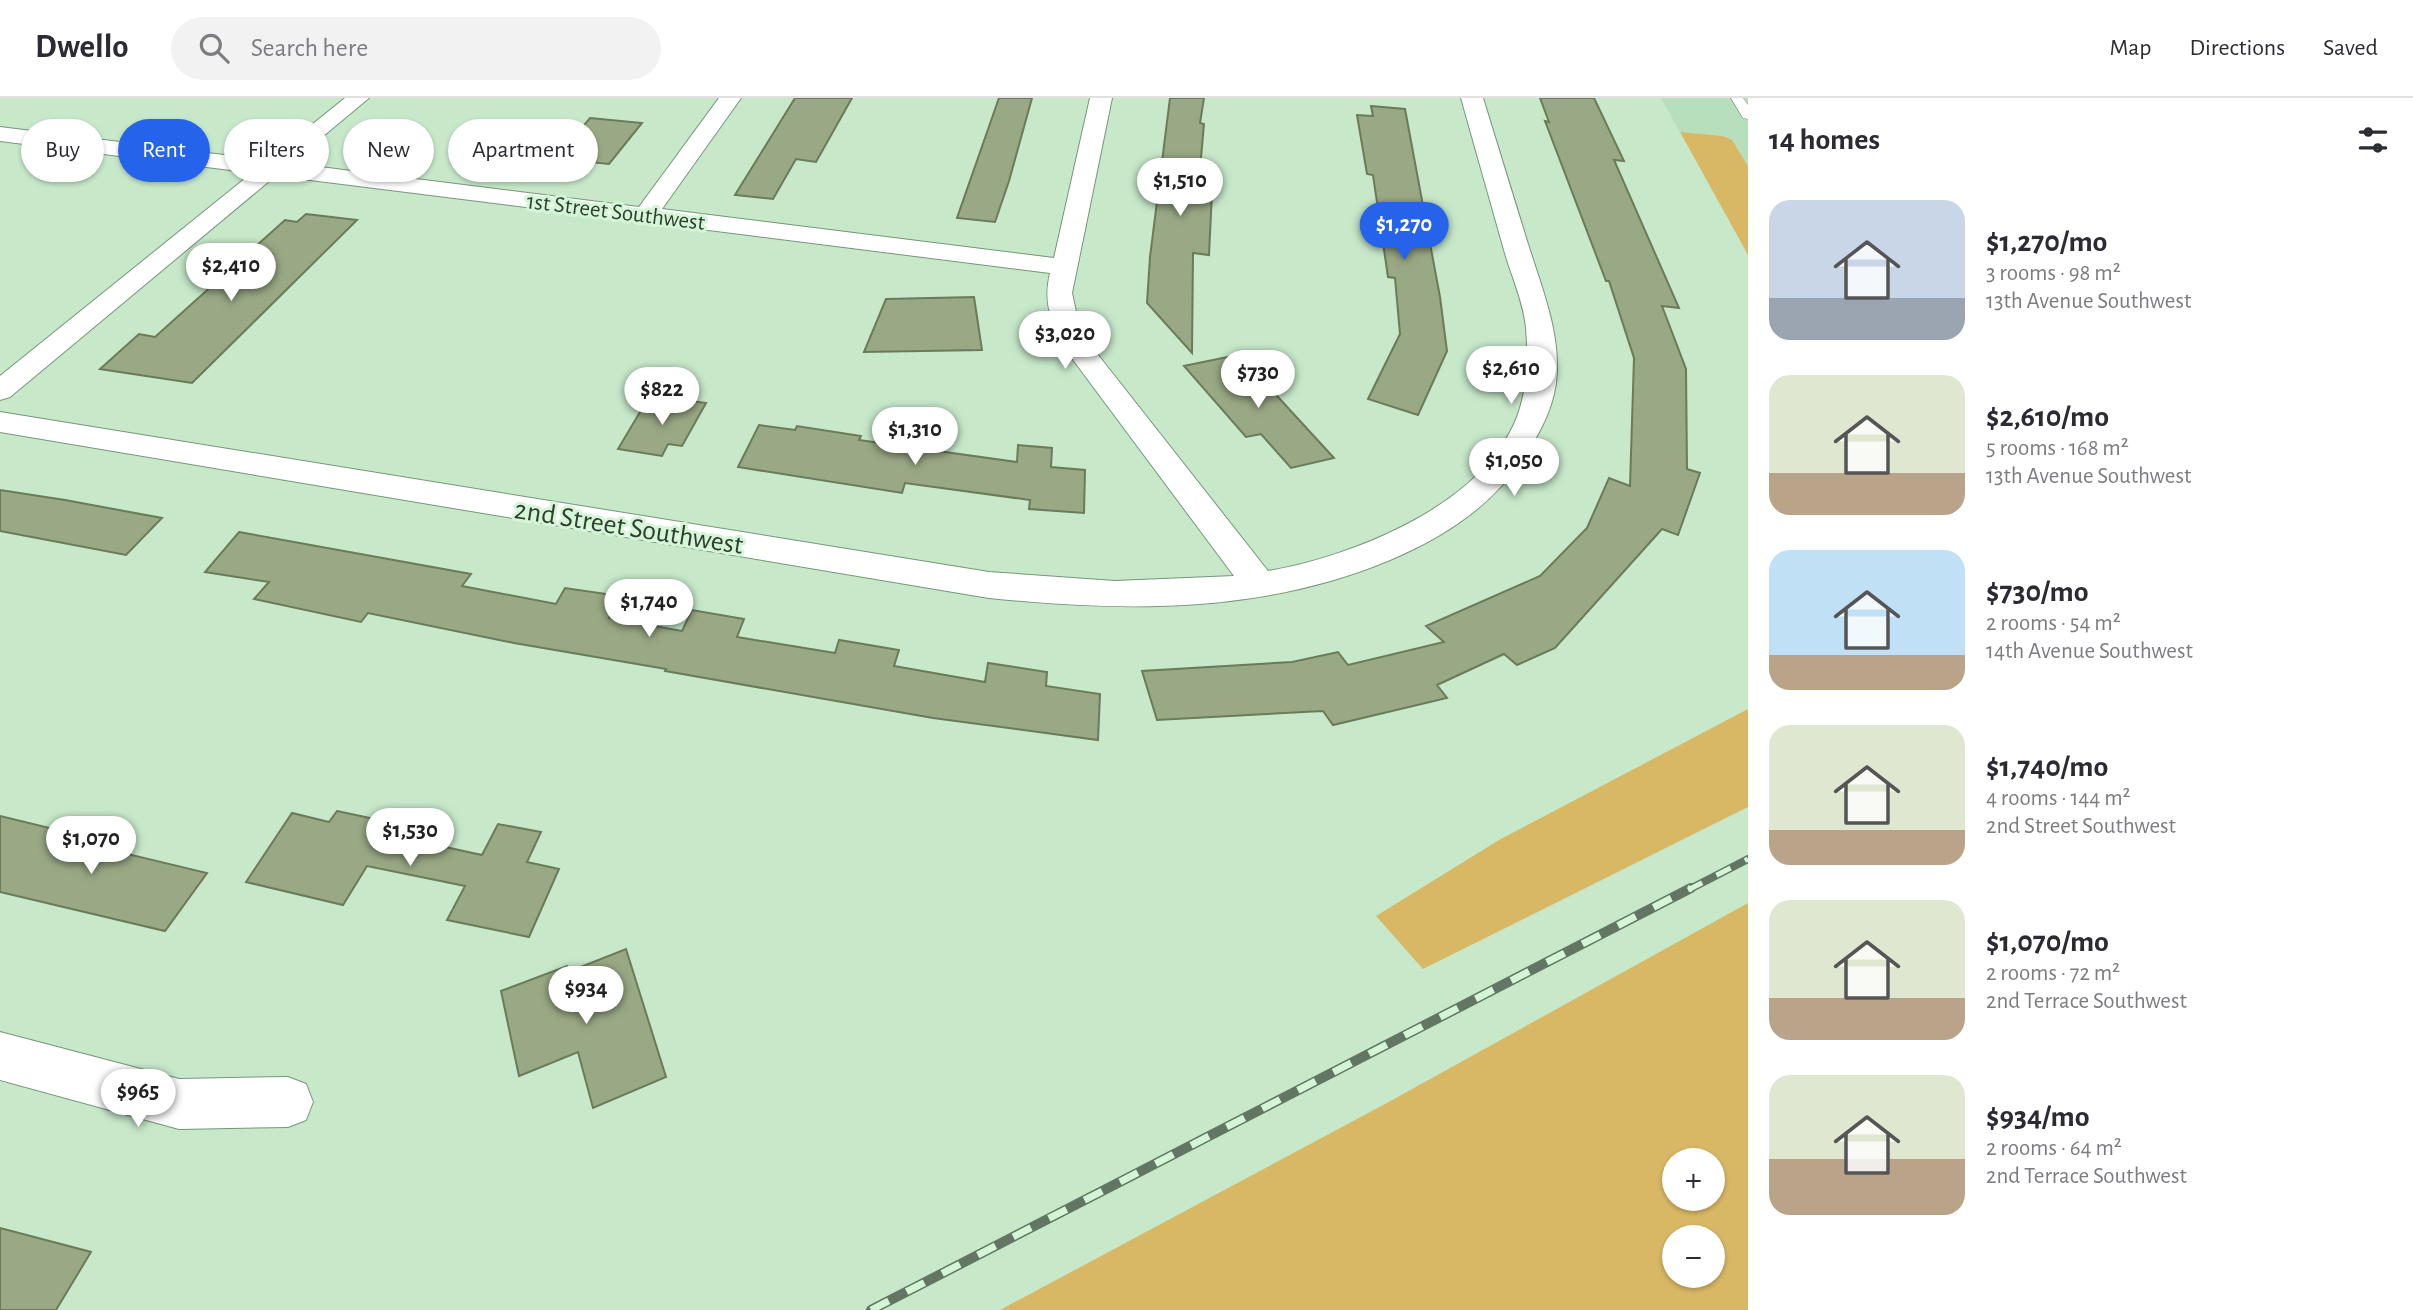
<!DOCTYPE html>
<meta charset="utf-8">
<style>
:root{--surface:#fff;--page:#f2f2f3;--text:#2b2b33;--muted:#7c7c81;--line:#e1e1e2;--accent:#2563eb}
body{margin:0;font-family:"Alegreya Sans",sans-serif;background:var(--page);color:var(--text);height:100vh;display:flex;flex-direction:column;font-size:26px;white-space:nowrap}
*{box-sizing:border-box;margin:0}
p{font-size:23px;color:var(--muted)}
.icon{flex:none;width:38px;height:38px;fill:none;stroke:currentColor;stroke-width:2;stroke-linecap:round;stroke-linejoin:round}
.map{position:relative;flex:1;overflow:hidden}
.panel{display:flex;flex-direction:column;background:var(--surface);width:665px}
.panel>*{flex:none}
.top-card{position:absolute;left:21px;top:21px;width:665px;height:63px;display:flex;gap:14px}
.controls{position:absolute;left:1662px;top:1050px;display:grid;gap:14px}
.controls a{display:grid;place-items:center;width:63px;height:63px;border-radius:50%;background:var(--surface);box-shadow:0 2px 5px #0004;font-size:35px}
.price{position:absolute;translate:-50% -60px;padding:0 16px;border-radius:24px;background:#fff;color:#222;font-size:23px;line-height:46px;filter:drop-shadow(0 2px 4px #0008)}
.price::after{content:'';position:absolute;left:50%;top:42px;width:21px;height:16px;margin-left:-10px;background:inherit;clip-path:polygon(0 0,100% 0,50% 100%)}
.price.selected{background:var(--accent);color:#fff}
ul{padding:0;list-style:none}
li{display:flex;align-items:center;gap:21px;height:175px;padding:0 21px}
li span{display:grid;place-items:center;flex:none;width:196px;height:140px;border-radius:21px;color:#555}
li>.icon{margin-inline-start:auto}
span .icon{width:84px;height:84px;fill:#fffc;stroke-width:1}
li b{font-size:30px}
h2{display:flex;justify-content:space-between;align-items:center;height:84px;padding:0 21px;font-size:30px}
.chip{padding:0 24px;border-radius:32px;background:var(--surface);box-shadow:0 2px 5px #0004;font-size:24px;line-height:63px}
.chip.selected{background:var(--accent);color:#fff}
header{display:flex;align-items:center;gap:42px;box-sizing:border-box;height:98px;padding:0 35px;background:var(--surface);border-bottom:2px solid var(--line)}
header strong{font-size:33px}
nav{display:flex;gap:38px;margin-inline-start:auto;font-size:24px}
.search{width:490px;height:63px;background:var(--page);display:flex;align-items:center;gap:18px;box-sizing:border-box;padding:0 24px;border-radius:38px;color:var(--muted);font-size:26px}
main{display:flex;flex:1;min-height:0}
.map>svg:first-child{display:block}
</style>
<header>
<strong>Dwello</strong>
<div class="search"><svg class="icon" aria-label="search" viewBox="0 0 24 24"><circle cx="10" cy="10" r="6"/><path d="M15 15l6 6"/></svg>Search here</div>
<nav><a>Map</a><a>Directions</a><a>Saved</a></nav>
</header>
<main>
<div class="map">
<svg width="1748" height="1212" viewBox="0 0 1748 1212">
<rect width="100%" height="100%" fill="#c7e9ca"/>
<!-- built -->
<path fill="#b7dfbb" d="M 1661,0 L 1748,0 L 1748,68 L 1731,42 L 1723,38 L 1680,34 Z"/>
<!-- green -->
<path fill="#d9b865" fill-rule="evenodd" d="M 1680,34 L 1723,38 L 1732,42 L 1748,68 L 1748,157 Z
M 1748,611 L 1748,709 L 1423,871 L 1376,818 L 1499,742 Z
M 1748,805 L 1748,1212 L 1000,1212 L 1385,1006 ZM 1713,1062 L 1713,1101 L 1675,1101 L 1675,1062 ZM 1675,1139 L 1713,1139 L 1713,1178 L 1675,1178 Z"/>
<!-- building -->
<path fill="#99a985" stroke="#6b7b58" stroke-width="2" d="M 795,0 L 852,0 L 816,64 L 796,61 L 773,101 L 735,97 Z
M 999,0 L 1032,0 L 1009,83 L 995,124 L 957,120 Z
M 1170,0 L 1204,0 L 1200,25 L 1204,26 L 1200,71 L 1213,73 L 1209,157 L 1193,155 L 1192,255 L 1147,205 L 1150,159 Z
M 1540,0 L 1594,0 L 1624,63 L 1614,62 L 1679,210 L 1662,208 L 1686,271 L 1687,371 L 1700,375 L 1678,437 L 1662,431 L 1555,550 L 1517,567 L 1504,556 L 1437,587 L 1447,600 L 1333,627 L 1323,613 L 1157,622 L 1142,573 L 1292,564 L 1338,554 L 1348,567 L 1444,544 L 1426,528 L 1540,478 L 1587,430 L 1609,380 L 1630,388 L 1634,260 L 1609,183 L 1606,183 L 1545,23 L 1549,24 Z
M 1371,8 L 1405,11 L 1440,199 L 1447,253 L 1418,317 L 1368,301 L 1400,236 L 1395,180 L 1388,179 L 1373,77 L 1367,76 L 1357,17 L 1373,18 Z
M 590,20 L 642,25 L 609,66 L 560,61 L 567,53 L 562,53 Z
M 306,116 L 357,122 L 192,285 L 100,271 L 139,236 L 155,239 L 285,122 L 297,124 Z
M 974,199 L 982,252 L 864,254 L 886,201 Z
M 1237,257 L 1278,299 L 1334,360 L 1291,370 L 1261,336 L 1246,339 L 1184,268 Z
M 668,300 L 706,305 L 682,348 L 668,346 L 662,358 L 618,351 L 643,309 L 661,312 Z
M 759,327 L 795,332 L 797,328 L 861,338 L 859,342 L 1017,364 L 1018,347 L 1052,350 L 1051,369 L 1085,372 L 1084,415 L 1029,411 L 1030,402 L 905,385 L 902,395 L 738,369 Z
M 0,392 L 65,402 L 162,420 L 126,457 L 0,433 Z
M 239,434 L 471,476 L 462,488 L 556,506 L 565,490 L 620,498 L 609,520 L 682,533 L 692,512 L 744,521 L 737,539 L 835,555 L 839,542 L 899,552 L 894,568 L 985,584 L 988,565 L 1047,574 L 1046,588 L 1100,596 L 1098,642 L 933,620 L 665,573 L 666,571 L 514,545 L 368,515 L 361,524 L 254,501 L 269,484 L 205,474 Z
M 337,713 L 393,725 L 386,736 L 482,757 L 498,726 L 541,734 L 527,764 L 559,771 L 529,839 L 447,822 L 465,788 L 367,768 L 343,807 L 246,784 L 292,715 L 329,724 Z
M 0,718 L 99,742 L 94,748 L 207,775 L 165,833 L 0,794 Z
M 626,851 L 666,979 L 593,1010 L 578,954 L 519,978 L 501,893 L 567,868 L 568,874 Z
M 0,1130 L 91,1154 L 56,1212 L 0,1212 Z"/>
<g fill="none" stroke-linecap="round" stroke-linejoin="round">
<defs>
<path id="lane" d="M 1731,0 L 1743,0 L 1748,7 L 1748,21 L 1743,20 Z"/>
<path id="street" d="M 719,0 L 741,0 L 662,111 L 1054,160 L 1090,0 L 1112,0 L 1072,195 L 1077,218 L 1095,253 L 1268,473 C 1350,459 1469,412 1510,334 C 1527,303 1529,265 1526,230 C 1524,207 1513,181 1506,159 C 1491,106 1476,53 1461,0 L 1483,0 C 1498,49 1513,98 1528,146 C 1542,191 1562,238 1556,285 C 1552,315 1536,342 1519,366 C 1488,411 1440,441 1390,462 C 1261,516 1125,514 989,500 L 0,334 L 0,314 L 989,474 L 1115,483 L 1234,478 L 1068,255 C 1053,225 1042,209 1050,175 L 0,43 L 0,29 L 639,109 Z
M 0,934 L 179,981 L 288,979 L 306,986 L 313,1004 L 306,1022 L 288,1029 L 179,1031 L 0,982 Z"/>
<path id="secondary" d="M 345,0 L 369,0 L 10,299 L 0,302 L 0,278 Z"/>
</defs>
<!-- lane casing -->
<use href="#lane" stroke="#769679" stroke-width="1"/>
<!-- street casing -->
<use href="#street" stroke="#769679" stroke-width="2"/>
<!-- secondary casing -->
<use href="#secondary" stroke="#769679" stroke-width="2"/>
<!-- lane -->
<use href="#lane" fill="#fff" fill-rule="evenodd"/>
<!-- street -->
<use href="#street" fill="#fff" fill-rule="evenodd"/>
<!-- secondary -->
<use href="#secondary" fill="#fff" fill-rule="evenodd"/>
<defs>
<path id="rail-far1" d="M 1688,792 L 1748,761"/>
<path id="rail" d="M 871,1212 L 1691,790"/>
</defs>
<!-- rail-far1 casing -->
<use href="#rail-far1" stroke="#627663" stroke-width="8"/>
<!-- rail casing -->
<use href="#rail" stroke="#627663" stroke-width="10"/>
<!-- rail-far1 -->
<use href="#rail-far1" stroke="#d4f6d7" stroke-width="5" stroke-dasharray="16" stroke-linecap="butt"/>
<!-- rail -->
<use href="#rail" stroke="#d4f6d7" stroke-width="7" stroke-dasharray="20" stroke-linecap="butt"/>
</g>
<g text-anchor="middle" stroke-width="6" stroke-linejoin="round" paint-order="stroke">
<!-- far-street labels -->
<g font-size="23" fill="#303d31" stroke="#d4f6d7">
<text transform="translate(616 113) rotate(7)" y="8">1st Street Southwest</text>
</g>
<!-- street labels -->
<g font-size="28" fill="#303d31" stroke="#d4f6d7">
<text transform="translate(629 428) rotate(9)" y="10">2nd Street Southwest</text>
</g>
</g>
</svg>
<div class="controls">
<a>+</a>
<a>−</a>
</div>
<b class="price" style="left:1180px;top:120px">$1,510</b>
<b class="price selected" style="left:1404px;top:164px">$1,270</b>
<b class="price" style="left:231px;top:205px">$2,410</b>
<b class="price" style="left:1065px;top:273px">$3,020</b>
<b class="price" style="left:1511px;top:308px">$2,610</b>
<b class="price" style="left:1258px;top:312px">$730</b>
<b class="price" style="left:662px;top:329px">$822</b>
<b class="price" style="left:915px;top:369px">$1,310</b>
<b class="price" style="left:1514px;top:400px">$1,050</b>
<b class="price" style="left:649px;top:541px">$1,740</b>
<b class="price" style="left:410px;top:770px">$1,530</b>
<b class="price" style="left:91px;top:778px">$1,070</b>
<b class="price" style="left:586px;top:928px">$934</b>
<b class="price" style="left:138px;top:1031px">$965</b>
<div class="top-card">
<a class="chip">Buy</a>
<a class="chip selected">Rent</a>
<a class="chip">Filters</a>
<a class="chip">New</a>
<a class="chip">Apartment</a>
</div>
</div>
<section class="panel">
<h2>14 homes<svg class="icon" aria-label="filters" viewBox="0 0 24 24"><path d="M4 7h16M4 17h16"/><circle cx="9" cy="7" r="2"/><circle cx="15" cy="17" r="2"/></svg></h2>
<ul>
<li><span style="background:linear-gradient(#c9d6e8 70%,#9aa5b1 0)"><svg class="icon" aria-label="home" viewBox="0 0 24 24"><path d="M3 11l9-7 9 7M6 9v11h12V9"/></svg></span><div><b>$1,270/mo</b><p>3 rooms · 98 m²</p><p>13th Avenue Southwest</p></div></li>
<li><span style="background:linear-gradient(#dfe7d0 70%,#b9a48a 0)"><svg class="icon" aria-label="home" viewBox="0 0 24 24"><path d="M3 11l9-7 9 7M6 9v11h12V9"/></svg></span><div><b>$2,610/mo</b><p>5 rooms · 168 m²</p><p>13th Avenue Southwest</p></div></li>
<li><span style="background:linear-gradient(#bfe0f5 75%,#b9a48a 0)"><svg class="icon" aria-label="home" viewBox="0 0 24 24"><path d="M3 11l9-7 9 7M6 9v11h12V9"/></svg></span><div><b>$730/mo</b><p>2 rooms · 54 m²</p><p>14th Avenue Southwest</p></div></li>
<li><span style="background:linear-gradient(#dfe7d0 75%,#b9a48a 0)"><svg class="icon" aria-label="home" viewBox="0 0 24 24"><path d="M3 11l9-7 9 7M6 9v11h12V9"/></svg></span><div><b>$1,740/mo</b><p>4 rooms · 144 m²</p><p>2nd Street Southwest</p></div></li>
<li><span style="background:linear-gradient(#dfe7d0 70%,#b9a48a 0)"><svg class="icon" aria-label="home" viewBox="0 0 24 24"><path d="M3 11l9-7 9 7M6 9v11h12V9"/></svg></span><div><b>$1,070/mo</b><p>2 rooms · 72 m²</p><p>2nd Terrace Southwest</p></div></li>
<li><span style="background:linear-gradient(#dfe7d0 60%,#b9a48a 0)"><svg class="icon" aria-label="home" viewBox="0 0 24 24"><path d="M3 11l9-7 9 7M6 9v11h12V9"/></svg></span><div><b>$934/mo</b><p>2 rooms · 64 m²</p><p>2nd Terrace Southwest</p></div></li>
</ul>
</section>
</main>
